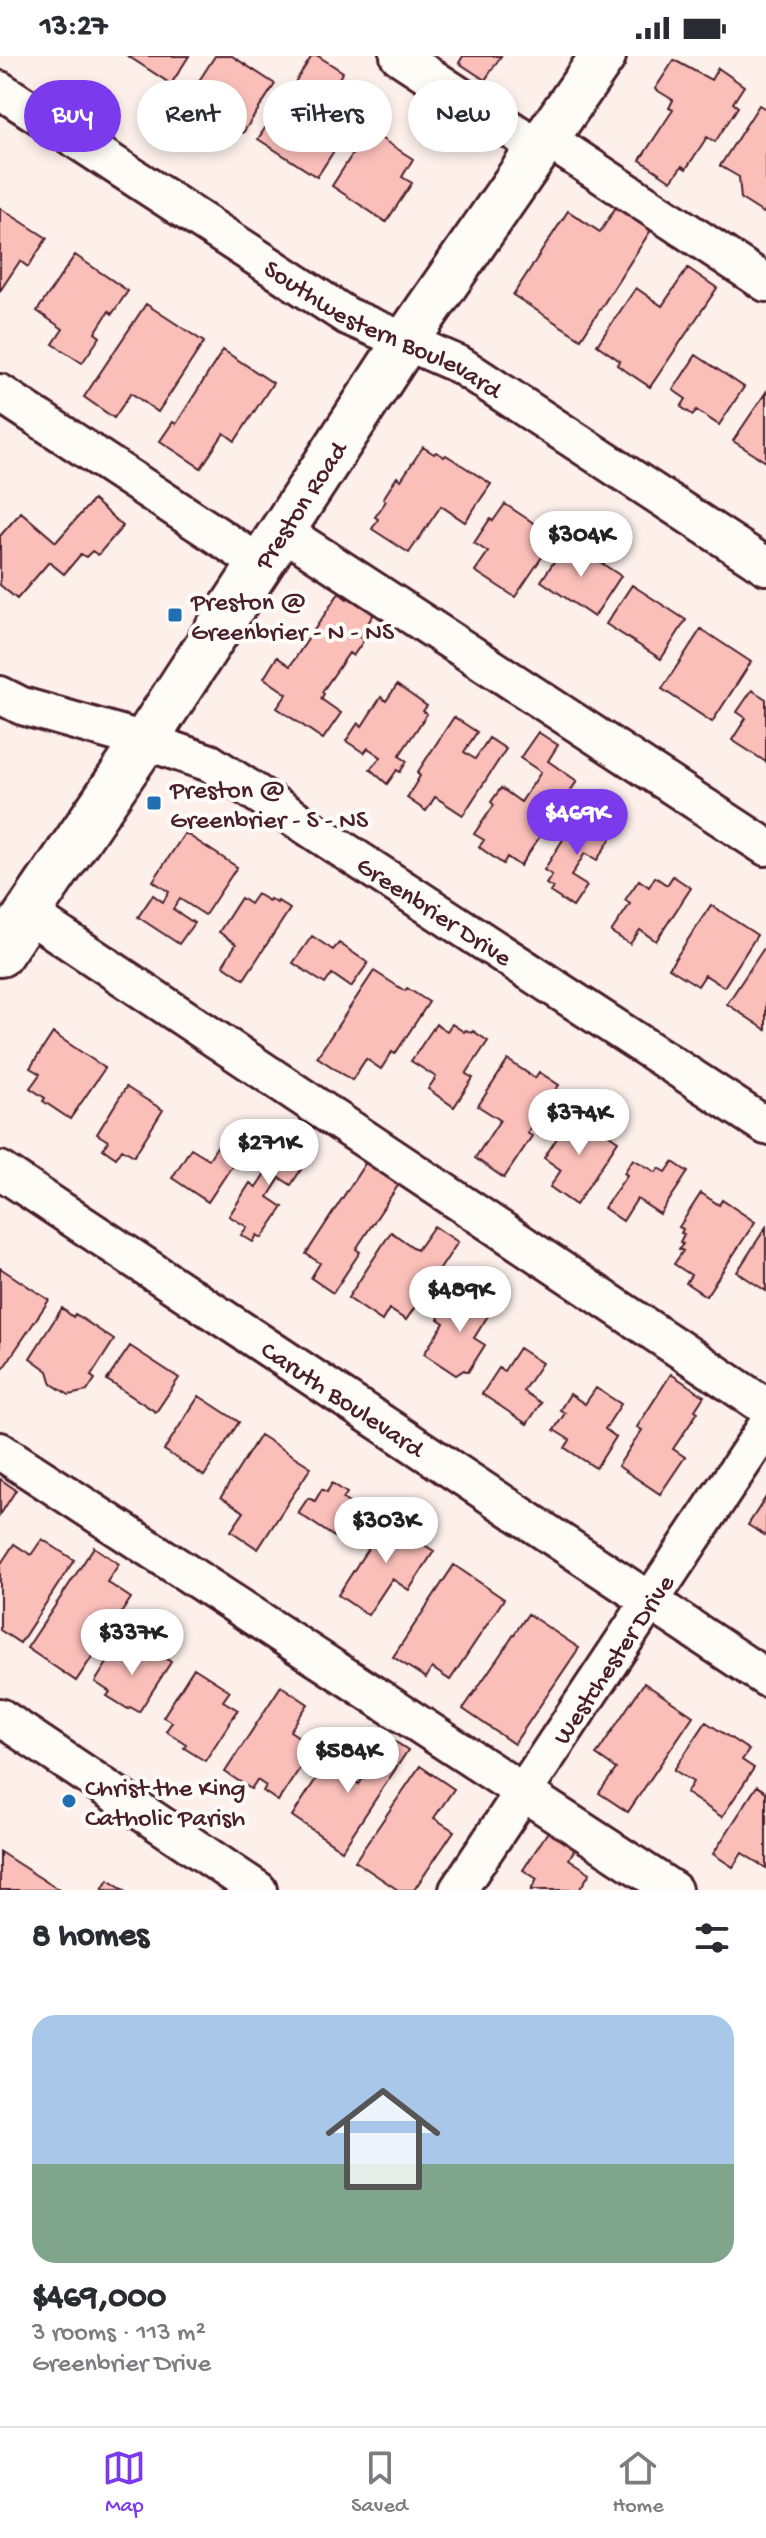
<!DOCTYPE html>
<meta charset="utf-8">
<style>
:root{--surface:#fff;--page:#f7f7f7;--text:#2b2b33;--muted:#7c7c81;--line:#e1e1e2;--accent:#7c3aed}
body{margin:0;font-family:"Gochi Hand",sans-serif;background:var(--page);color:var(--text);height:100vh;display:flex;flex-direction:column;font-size:30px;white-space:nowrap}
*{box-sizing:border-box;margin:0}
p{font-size:26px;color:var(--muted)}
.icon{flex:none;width:44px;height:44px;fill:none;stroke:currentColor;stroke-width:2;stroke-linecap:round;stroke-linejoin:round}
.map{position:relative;height:1834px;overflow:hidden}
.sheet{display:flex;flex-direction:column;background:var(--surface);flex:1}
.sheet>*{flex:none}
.hud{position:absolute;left:24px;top:24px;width:718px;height:72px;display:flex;gap:16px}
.price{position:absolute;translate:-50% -68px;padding:0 18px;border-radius:28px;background:#fff;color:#222;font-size:26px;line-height:52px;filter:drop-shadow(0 2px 4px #0008)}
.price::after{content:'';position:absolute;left:50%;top:48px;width:24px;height:18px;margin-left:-12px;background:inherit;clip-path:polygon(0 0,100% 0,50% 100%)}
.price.current{background:var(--accent);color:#fff}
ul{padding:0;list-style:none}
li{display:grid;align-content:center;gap:16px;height:424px;padding:0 32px}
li+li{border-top:2px solid var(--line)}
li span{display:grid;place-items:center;height:248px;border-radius:24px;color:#555}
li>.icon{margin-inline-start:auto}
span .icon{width:144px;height:144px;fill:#fffc;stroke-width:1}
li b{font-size:34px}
h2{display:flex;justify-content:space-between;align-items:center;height:96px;padding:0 32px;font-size:34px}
.chip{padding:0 28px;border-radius:36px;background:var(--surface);box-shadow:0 4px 12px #0003;font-size:28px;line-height:72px}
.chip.current{background:var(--accent);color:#fff}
.status{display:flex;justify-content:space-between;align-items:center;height:56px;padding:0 40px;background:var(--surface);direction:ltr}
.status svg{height:22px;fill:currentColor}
.tab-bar{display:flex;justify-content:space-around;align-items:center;height:112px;border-top:2px solid var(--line);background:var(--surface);font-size:22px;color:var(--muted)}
.tab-bar a{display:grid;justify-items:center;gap:4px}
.tab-bar .current{color:var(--accent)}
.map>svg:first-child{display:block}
</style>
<div class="status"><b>13:27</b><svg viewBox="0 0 49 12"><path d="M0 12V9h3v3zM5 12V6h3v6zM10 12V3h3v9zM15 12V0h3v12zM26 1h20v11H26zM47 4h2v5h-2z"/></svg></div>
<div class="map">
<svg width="766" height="1834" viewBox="0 0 766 1834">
<rect width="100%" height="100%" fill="#fdf0eb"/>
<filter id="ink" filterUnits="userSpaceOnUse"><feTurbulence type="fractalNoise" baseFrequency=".0125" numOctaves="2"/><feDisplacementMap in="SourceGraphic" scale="16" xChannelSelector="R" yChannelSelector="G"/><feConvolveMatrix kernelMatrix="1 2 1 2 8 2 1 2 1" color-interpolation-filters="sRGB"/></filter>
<g filter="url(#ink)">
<!-- building -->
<path fill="#fbbfba" stroke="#4a1f2b" stroke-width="2" d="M 128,0 L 189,0 L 171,28 Z
M 215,0 L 232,0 L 275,28 L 243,77 L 188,42 Z
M 312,0 L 318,0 L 343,16 L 324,45 L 354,64 L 317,121 L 258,83 Z
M 463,0 L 501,0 L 485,24 L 459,7 Z
M 674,4 L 711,24 L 718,12 L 744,30 L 733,47 L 738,51 L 715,86 L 707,81 L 686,113 L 682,110 L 671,125 L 640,104 L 673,54 L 669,52 L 673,44 L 655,33 Z
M 759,49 L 766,53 L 766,153 L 763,157 L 741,143 L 739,121 L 720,110 Z
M 368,74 L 413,103 L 402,121 L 412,127 L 386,166 L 332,130 Z
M 616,151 L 651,174 L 581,283 L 513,239 L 568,155 L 600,176 Z
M 0,152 L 47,182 L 28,211 L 20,205 L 0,235 Z
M 75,199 L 128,235 L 112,258 L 109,255 L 95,277 L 100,281 L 82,307 L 53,288 L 63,273 L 37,255 Z
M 688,212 L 717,232 L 650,331 L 617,309 L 620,305 L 597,289 L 636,232 L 662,250 Z
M 146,248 L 204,286 L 158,356 L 131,337 L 114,362 L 84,341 Z
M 223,294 L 273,327 L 235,385 L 224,377 L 201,412 L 160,385 L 173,366 L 176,368 Z
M 696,299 L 744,331 L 719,369 L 696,354 L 693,359 L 681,351 L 686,343 L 673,334 Z
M 766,336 L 766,406 L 733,385 Z
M 423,391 L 434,398 L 436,396 L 444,401 L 446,399 L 491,428 L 465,466 L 441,450 L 409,497 L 372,473 L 378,463 L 375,461 L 386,445 L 383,443 L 397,421 L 401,424 Z
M 93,444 L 123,470 L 98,499 L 92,495 L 86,501 L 81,498 L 64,518 L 49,506 L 17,543 L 0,529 L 0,480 L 21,456 L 56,486 Z
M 505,448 L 541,472 L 534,483 L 548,492 L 515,541 L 475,515 L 488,496 L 474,487 L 490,463 L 493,465 Z
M 568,485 L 621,520 L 594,561 L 541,525 Z
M 632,529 L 686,564 L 661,603 L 606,568 Z
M 352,536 L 377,553 L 359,581 L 364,584 L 353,600 L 349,597 L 322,636 L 324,638 L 321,643 L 341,657 L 323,683 L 277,652 L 287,638 L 264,622 L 277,601 L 290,610 L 339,537 L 347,543 Z
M 701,573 L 751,606 L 712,666 L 662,633 Z
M 397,629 L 427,650 L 423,655 L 427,658 L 399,700 L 407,705 L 400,716 L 397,714 L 387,728 L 370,713 L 381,701 L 368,692 L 364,697 L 346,685 L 358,667 L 362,670 L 381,641 L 386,645 Z
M 752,634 L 766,643 L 766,706 L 732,684 L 746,662 L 737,656 Z
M 454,661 L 477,676 L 464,696 L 475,703 L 489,682 L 506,693 L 463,759 L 435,741 L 426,755 L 407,742 L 420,720 L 417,717 Z
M 538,676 L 558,689 L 548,705 L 577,725 L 520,810 L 507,801 L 503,808 L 479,791 L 484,784 L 474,778 L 494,749 L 491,746 L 501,732 L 521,746 L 541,716 L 520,702 Z
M 596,757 L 618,771 L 597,804 L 585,797 L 571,820 L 587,830 L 573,851 L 550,836 L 553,832 L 546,828 L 552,819 L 544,814 L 567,777 L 572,781 L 584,762 L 590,766 Z
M 185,777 L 237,811 L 205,859 L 180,843 L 173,853 L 194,867 L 179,888 L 138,861 L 153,839 L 163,846 L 169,836 L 153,825 Z
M 673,820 L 691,832 L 656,885 L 640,874 L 630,888 L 611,876 L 630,848 L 625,844 L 639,824 L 649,831 L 655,821 L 667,829 Z
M 257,838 L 269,845 L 270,843 L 277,847 L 278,845 L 290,853 L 244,923 L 223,909 L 236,888 L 219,876 L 241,842 L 250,848 Z
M 711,849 L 757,879 L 724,931 L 705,919 L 698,930 L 669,912 Z
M 312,880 L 333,894 L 339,887 L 368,907 L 351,931 L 332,918 L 325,928 L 293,907 Z
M 766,889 L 766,974 L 727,948 Z
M 374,915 L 405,935 L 407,932 L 429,946 L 395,998 L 392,996 L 381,1013 L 366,1003 L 352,1024 L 317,1001 Z
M 436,968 L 447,975 L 452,968 L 464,976 L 466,974 L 472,977 L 473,975 L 488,985 L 466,1018 L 473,1022 L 454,1051 L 428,1033 L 436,1021 L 411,1005 Z
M 53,977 L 105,1012 L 70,1063 L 43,1045 L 45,1042 L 30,1032 L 40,1018 L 30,1012 Z
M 508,1004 L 535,1022 L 539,1016 L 559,1029 L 527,1077 L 532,1080 L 504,1122 L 475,1102 L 500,1064 L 478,1050 Z
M 126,1031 L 163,1054 L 134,1100 L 122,1093 L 116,1102 L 103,1093 L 108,1085 L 97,1078 Z
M 574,1056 L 618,1085 L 576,1149 L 550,1131 L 561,1114 L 544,1102 Z
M 229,1072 L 249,1084 L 208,1146 L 172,1122 L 191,1092 L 209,1103 Z
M 279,1076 L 312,1097 L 291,1129 L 280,1122 L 268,1141 L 283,1151 L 262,1182 L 257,1179 L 253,1186 L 241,1179 L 247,1171 L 229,1160 L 250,1127 L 256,1131 L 269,1111 L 260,1105 Z
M 633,1103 L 656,1116 L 659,1112 L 666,1116 L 673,1106 L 688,1116 L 660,1158 L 637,1143 L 623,1165 L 604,1152 L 627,1119 L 624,1117 Z
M 366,1106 L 399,1128 L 356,1193 L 360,1196 L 333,1237 L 311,1222 L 320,1207 L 306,1198 Z
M 701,1137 L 719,1149 L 722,1144 L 755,1166 L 706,1240 L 686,1227 L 691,1219 L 674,1208 L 683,1195 L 679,1193 L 683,1188 L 680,1186 L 684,1178 L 681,1177 L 683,1173 L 679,1171 Z
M 434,1170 L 458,1186 L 406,1264 L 389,1253 L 382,1265 L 348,1242 L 391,1176 L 417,1194 Z
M 766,1171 L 766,1235 L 737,1216 Z
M 0,1212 L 49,1244 L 0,1317 Z
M 476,1234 L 496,1247 L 474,1282 L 485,1289 L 468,1316 L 464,1314 L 456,1319 L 424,1298 L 444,1267 L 438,1263 L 450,1244 L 460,1250 L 464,1245 L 467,1248 Z
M 62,1252 L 73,1261 L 75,1258 L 114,1284 L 91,1320 L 95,1323 L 87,1335 L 69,1339 L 52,1328 L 48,1315 L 30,1302 Z
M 130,1290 L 179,1322 L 156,1356 L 107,1324 Z
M 519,1292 L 542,1307 L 523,1335 L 541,1347 L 527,1368 L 482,1338 L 499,1312 L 504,1315 Z
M 671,1318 L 704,1340 L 695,1354 L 698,1356 L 673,1393 L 685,1401 L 660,1438 L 618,1410 L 642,1374 L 637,1371 Z
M 596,1332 L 621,1348 L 605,1373 L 616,1381 L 596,1412 L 565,1392 L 570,1384 L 554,1374 L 565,1357 L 560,1354 L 570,1338 L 585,1348 Z
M 199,1340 L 239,1366 L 204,1420 L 164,1394 Z
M 260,1379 L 311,1411 L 258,1493 L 231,1475 L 244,1456 L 221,1441 Z
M 0,1423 L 16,1434 L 0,1459 Z
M 332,1427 L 347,1437 L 343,1443 L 356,1452 L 336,1482 L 298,1457 L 308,1442 L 315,1445 L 322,1433 L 327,1436 Z
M 766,1441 L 766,1480 L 748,1469 Z
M 390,1458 L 422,1479 L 418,1485 L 434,1495 L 409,1534 L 392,1523 L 368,1559 L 338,1539 Z
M 42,1483 L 74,1504 L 20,1587 L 0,1574 L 0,1509 L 14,1488 L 31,1499 Z
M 94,1491 L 119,1508 L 107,1526 L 131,1542 L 76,1625 L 27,1592 Z
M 454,1509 L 504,1543 L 450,1624 L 432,1612 L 426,1622 L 393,1601 Z
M 528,1558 L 579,1592 L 514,1688 L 463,1653 Z
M 117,1591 L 126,1597 L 130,1591 L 147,1601 L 152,1594 L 171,1606 L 139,1656 L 130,1651 L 128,1653 L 107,1640 L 110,1636 L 95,1626 Z
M 194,1612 L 230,1635 L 223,1645 L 238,1654 L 205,1705 L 184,1692 L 186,1688 L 166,1675 L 172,1666 L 163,1661 Z
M 644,1627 L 693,1660 L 628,1756 L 599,1737 L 616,1713 L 596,1699 Z
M 281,1630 L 308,1648 L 290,1675 L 314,1691 L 278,1745 L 263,1735 L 266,1730 L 257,1724 L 251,1733 L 225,1716 Z
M 706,1666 L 749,1694 L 742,1704 L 754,1712 L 722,1761 L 686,1737 L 693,1726 L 674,1714 Z
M 382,1677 L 408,1694 L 342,1794 L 292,1760 L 327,1706 L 359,1728 L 377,1701 L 370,1696 Z
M 420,1710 L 454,1733 L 434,1762 L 454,1775 L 414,1834 L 398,1834 L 355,1805 Z
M 757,1730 L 766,1736 L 766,1812 L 742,1797 L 733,1811 L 713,1798 Z
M 549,1774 L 576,1791 L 569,1803 L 590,1817 L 579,1834 L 531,1834 L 537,1823 L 523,1814 Z
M 0,1796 L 59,1834 L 0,1834 Z
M 108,1824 L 123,1834 L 102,1834 Z"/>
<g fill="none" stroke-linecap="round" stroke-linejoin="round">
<defs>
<g id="minor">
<path d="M 399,0 L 539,92"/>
<path id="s1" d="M 0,34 L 347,260 L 460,309 L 766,510"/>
<path d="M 546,82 L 766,227"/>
<path d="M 0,337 L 259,507"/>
<path d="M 281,474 L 766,791"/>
<path id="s2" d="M 0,639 L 22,650 L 145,685 L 210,707 L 766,1070"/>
<path d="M 27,857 L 766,1351"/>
<path id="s3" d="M 0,1114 L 766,1622"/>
<path d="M 0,1395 L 673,1834"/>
<path d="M 0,1661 L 258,1834"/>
<path id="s4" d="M 458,1834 L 766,1371"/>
</g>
<g id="major">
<path id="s5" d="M 0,898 L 145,685 L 406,285 L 603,0"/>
</g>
</defs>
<!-- minor casing -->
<use href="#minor" stroke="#4a1f2b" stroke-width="42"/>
<!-- major casing -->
<use href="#major" stroke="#4a1f2b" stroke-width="50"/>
<!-- minor -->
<use href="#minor" stroke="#fdfcf7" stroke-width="36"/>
<!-- major -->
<use href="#major" stroke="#fdfcf7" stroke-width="44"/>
</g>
</g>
<!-- markers -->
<g fill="#1f6fb2" stroke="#fdfcf7" stroke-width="3">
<rect x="167" y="551" width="16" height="16" rx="4"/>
<rect x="146" y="739" width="16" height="16" rx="4"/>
<circle cx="69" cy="1745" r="8"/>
</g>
<g text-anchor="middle" stroke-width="8" stroke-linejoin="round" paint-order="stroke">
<!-- street labels -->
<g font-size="26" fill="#4a1f2b" stroke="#fdfcf7">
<text dy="9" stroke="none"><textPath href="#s1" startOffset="452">Southwestern Boulevard</textPath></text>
<text dy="9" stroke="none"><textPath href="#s5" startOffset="540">Preston Road</textPath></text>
<text dy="9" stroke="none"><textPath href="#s2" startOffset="490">Greenbrier Drive</textPath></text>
<text dy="9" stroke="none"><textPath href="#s3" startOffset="412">Caruth Boulevard</textPath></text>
<text dy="9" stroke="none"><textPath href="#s4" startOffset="278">Westchester Drive</textPath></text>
</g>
<!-- poi labels -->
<g font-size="26" fill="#4a1f2b" stroke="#fdfcf7" text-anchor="start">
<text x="191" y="553">Preston @<tspan x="191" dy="30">Greenbrier - N - NS</tspan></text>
<text x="170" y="741">Preston @<tspan x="170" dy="30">Greenbrier - S - NS</tspan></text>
<text x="85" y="1739">Christ the King<tspan x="85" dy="30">Catholic Parish</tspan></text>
</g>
</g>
</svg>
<b class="price" style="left:581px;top:523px">$304K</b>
<b class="price current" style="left:577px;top:801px">$469K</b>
<b class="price" style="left:579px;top:1101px">$374K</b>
<b class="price" style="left:269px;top:1131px">$271K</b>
<b class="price" style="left:460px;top:1278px">$489K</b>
<b class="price" style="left:386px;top:1509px">$303K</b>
<b class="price" style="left:132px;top:1621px">$337K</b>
<b class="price" style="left:348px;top:1739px">$584K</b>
<div class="hud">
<a class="chip current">Buy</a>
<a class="chip">Rent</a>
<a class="chip">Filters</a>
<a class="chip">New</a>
</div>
</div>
<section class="sheet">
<h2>8 homes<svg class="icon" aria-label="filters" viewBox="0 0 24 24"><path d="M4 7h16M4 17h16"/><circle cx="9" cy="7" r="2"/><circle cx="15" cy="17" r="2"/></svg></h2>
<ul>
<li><span style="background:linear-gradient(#a9c7e8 60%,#7fa58c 0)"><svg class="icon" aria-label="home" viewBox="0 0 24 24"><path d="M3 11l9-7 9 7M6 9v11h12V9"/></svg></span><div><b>$469,000</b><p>3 rooms · 113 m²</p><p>Greenbrier Drive</p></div></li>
</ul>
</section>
<nav class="tab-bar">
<a class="current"><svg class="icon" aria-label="map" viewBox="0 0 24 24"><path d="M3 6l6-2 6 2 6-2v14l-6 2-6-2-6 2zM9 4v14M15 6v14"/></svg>Map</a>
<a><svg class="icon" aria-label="saved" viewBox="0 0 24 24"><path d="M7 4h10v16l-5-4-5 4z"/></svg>Saved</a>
<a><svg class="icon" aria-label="home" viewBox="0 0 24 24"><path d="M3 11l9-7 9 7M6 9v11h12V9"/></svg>Home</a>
</nav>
